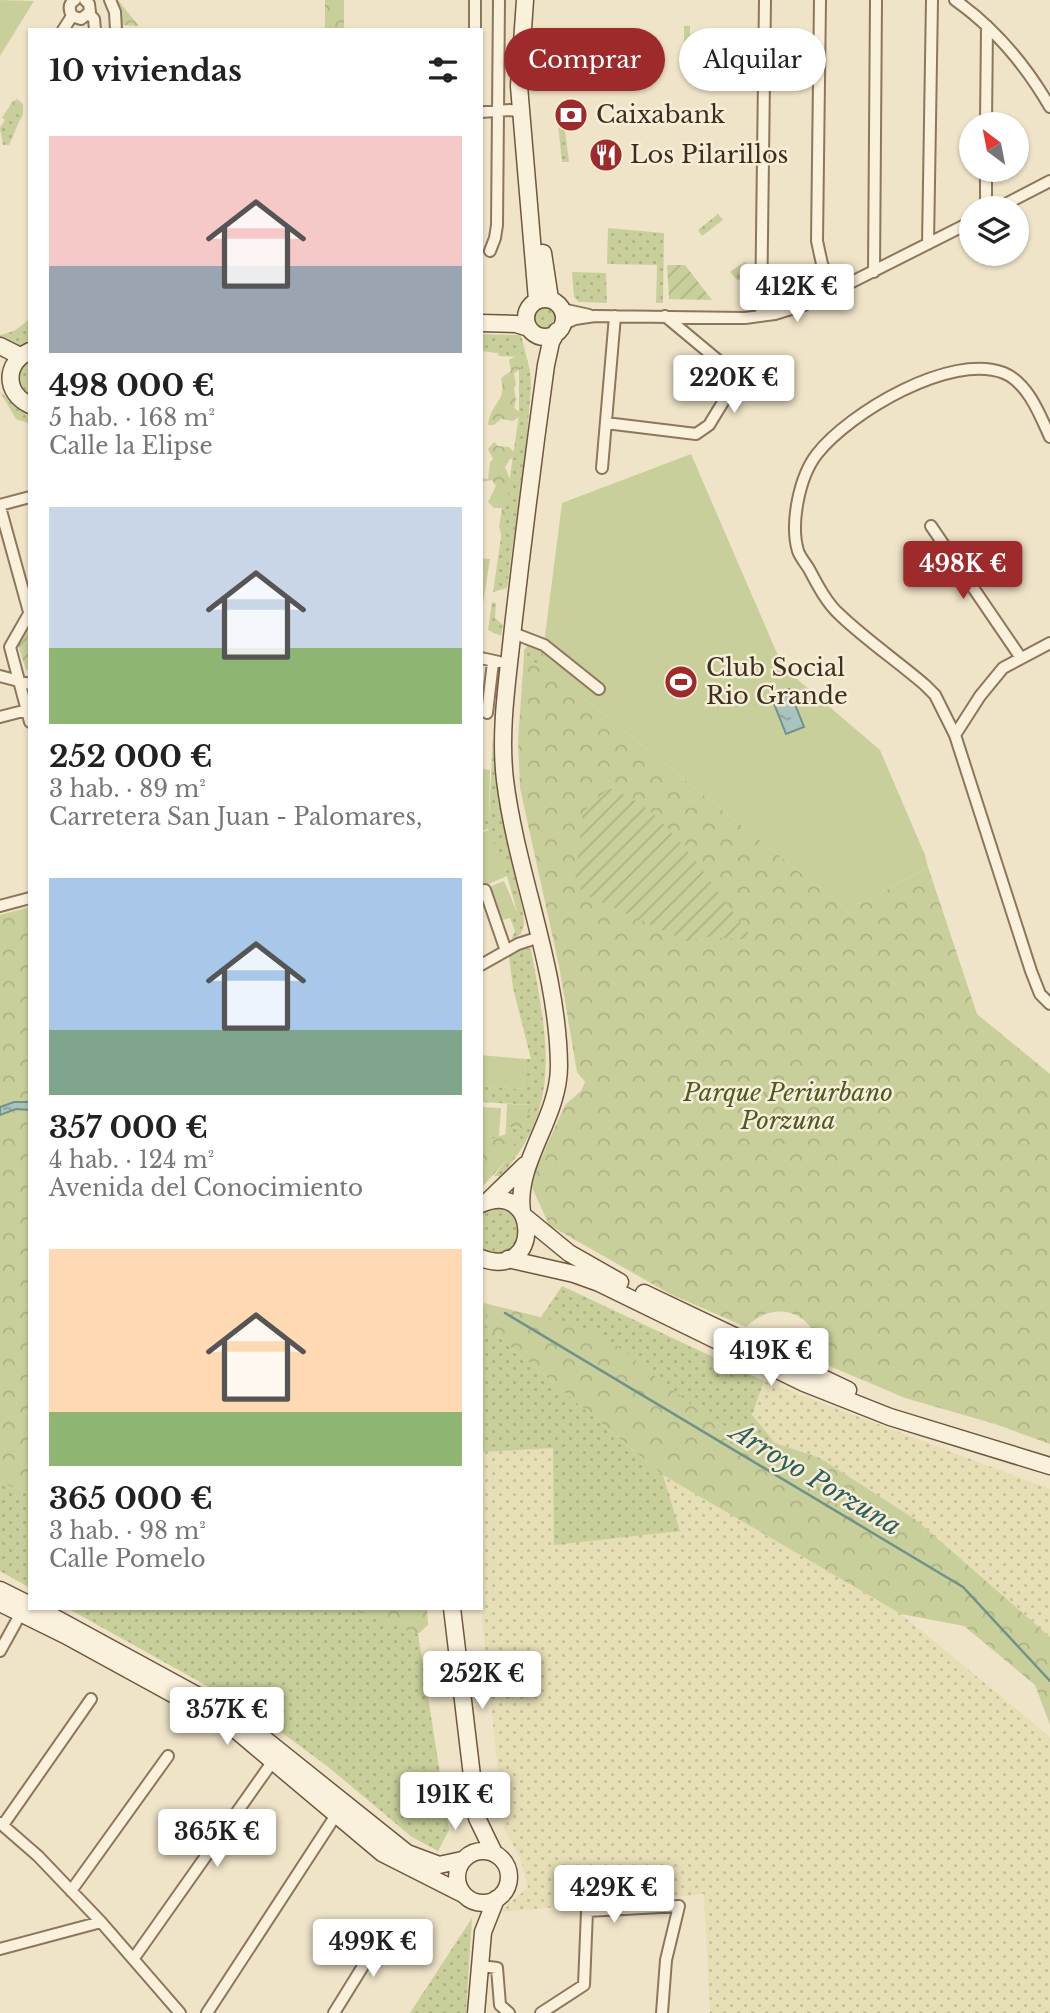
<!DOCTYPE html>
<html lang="es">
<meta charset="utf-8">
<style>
:root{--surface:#fff;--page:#f2f2f2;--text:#222;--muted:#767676;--accent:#9e2a2b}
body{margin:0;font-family:"Libre Baskerville",serif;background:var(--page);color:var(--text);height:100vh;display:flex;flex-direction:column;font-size:26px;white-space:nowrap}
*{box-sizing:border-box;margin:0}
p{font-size:23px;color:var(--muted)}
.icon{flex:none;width:38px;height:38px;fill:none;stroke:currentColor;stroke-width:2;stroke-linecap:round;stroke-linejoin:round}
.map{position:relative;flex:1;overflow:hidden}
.side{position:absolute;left:28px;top:28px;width:455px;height:1582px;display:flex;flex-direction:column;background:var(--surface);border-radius:0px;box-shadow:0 2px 5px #0004}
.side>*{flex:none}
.hud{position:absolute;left:504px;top:28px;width:441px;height:63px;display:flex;gap:14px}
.needle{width:46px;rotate:328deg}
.buttons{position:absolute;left:959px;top:112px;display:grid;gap:14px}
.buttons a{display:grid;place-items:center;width:70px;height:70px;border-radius:50%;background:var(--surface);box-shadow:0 2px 5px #0004;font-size:35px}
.price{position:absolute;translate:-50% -60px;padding:0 16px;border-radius:7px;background:#fff;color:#222;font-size:23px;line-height:46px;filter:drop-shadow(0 2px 4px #0008)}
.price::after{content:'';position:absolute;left:50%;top:42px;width:21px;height:16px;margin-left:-10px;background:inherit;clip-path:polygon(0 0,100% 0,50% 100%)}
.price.active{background:var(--accent);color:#fff}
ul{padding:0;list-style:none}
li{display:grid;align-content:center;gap:14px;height:371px;padding:0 21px}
li span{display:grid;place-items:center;height:217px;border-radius:0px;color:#555}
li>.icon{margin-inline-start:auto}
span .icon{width:126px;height:126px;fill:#fffc;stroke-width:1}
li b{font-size:30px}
h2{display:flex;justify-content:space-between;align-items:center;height:84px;padding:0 21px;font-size:30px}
.tag{padding:0 24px;border-radius:32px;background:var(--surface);box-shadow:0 2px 5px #0004;font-size:24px;line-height:63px}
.tag.active{background:var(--accent);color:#fff}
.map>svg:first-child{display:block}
</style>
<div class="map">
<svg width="1050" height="2013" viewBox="0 0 1050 2013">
<defs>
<pattern id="farmland-dots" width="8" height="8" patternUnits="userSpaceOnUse" patternTransform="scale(1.75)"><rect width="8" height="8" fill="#e6deb5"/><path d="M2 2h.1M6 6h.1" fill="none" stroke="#c6bf9b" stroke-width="1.8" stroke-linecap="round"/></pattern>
<pattern id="grass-dots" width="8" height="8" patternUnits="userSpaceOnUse" patternTransform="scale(1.75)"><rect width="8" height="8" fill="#c9cf9b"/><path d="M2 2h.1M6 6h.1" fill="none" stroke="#aeb285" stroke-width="1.8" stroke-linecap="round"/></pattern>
<pattern id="forest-crowns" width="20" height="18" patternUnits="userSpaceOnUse" patternTransform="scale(1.75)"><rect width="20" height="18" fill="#c9cf9b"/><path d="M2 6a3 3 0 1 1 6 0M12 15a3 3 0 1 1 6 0" fill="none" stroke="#aeb285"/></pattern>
<pattern id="garden-furrows" width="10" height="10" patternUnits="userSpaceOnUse" patternTransform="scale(1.75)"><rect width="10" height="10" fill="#c9cf9b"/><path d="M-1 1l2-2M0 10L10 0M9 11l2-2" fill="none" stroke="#aeb285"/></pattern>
<pattern id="water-ripples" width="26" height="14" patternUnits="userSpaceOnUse" patternTransform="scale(1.75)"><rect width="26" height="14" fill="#a9c4bc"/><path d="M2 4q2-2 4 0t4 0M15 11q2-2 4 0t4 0" fill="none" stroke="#8ba098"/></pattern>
</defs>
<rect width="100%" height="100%" fill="#f0e4c8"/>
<!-- farmland -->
<path fill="url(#farmland-dots)" d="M 764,1381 L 1050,1489 L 1050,1637 L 909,1516 L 820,1458 L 775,1443 L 752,1416 Z
M 553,1447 L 680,1530 L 663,1475 L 901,1614 L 1050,1737 L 1050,2013 L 710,2013 L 704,1894 L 498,1912 L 528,1888 L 521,1860 L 504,1828 L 481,1608 L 481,1452 Z"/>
<!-- grass -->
<path fill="url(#grass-dots)" d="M 556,106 L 562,106 L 569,162 L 562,162 Z
M 12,108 L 19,110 L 19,122 L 9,145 L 3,145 L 0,128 Z
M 718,214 L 723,220 L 702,236 L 698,230 Z
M 608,228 L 664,233 L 663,303 L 656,303 L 657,265 L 607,264 Z
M 744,262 L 747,262 L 747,280 L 737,280 L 730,272 Z
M 572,272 L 606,273 L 607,303 L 579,302 L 574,297 Z
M532 318a12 12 0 1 1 24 0a12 12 0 1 1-24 0Z
M 30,319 L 30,342 L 17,348 L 0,342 L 0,335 L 14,331 Z
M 481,334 L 521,335 L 530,371 L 531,388 L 526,447 L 507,588 L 493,592 L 519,415 L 519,357 L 499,356 L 498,353 L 481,351 Z
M 30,360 L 30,397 L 18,385 L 19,371 Z
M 0,392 L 28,416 L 30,424 L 16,419 Z
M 492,602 L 496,603 L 495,618 L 503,625 L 501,636 L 488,630 Z
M 527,646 L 544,651 L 581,697 L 524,655 L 524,650 Z
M 493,733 C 494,795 509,852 523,911 L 524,924 L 521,934 L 511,940 L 515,931 L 510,918 L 502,920 L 501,918 L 517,911 L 507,876 L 488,829 L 481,831 L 481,817 L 489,817 Z
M 525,948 L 531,949 C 546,1033 565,1108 500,1176 L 494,1176 L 506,1161 L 481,1143 L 481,1136 L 505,1137 L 506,1127 L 522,1128 L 531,1105 L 481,1102 L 481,1086 L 523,1089 L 525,1059 L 531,1059 L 513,988 L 509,956 Z
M 504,1208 C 536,1229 510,1267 481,1248 L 481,1212 L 486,1209 Z
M 562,1286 L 764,1381 L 752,1415 L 775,1443 L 713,1422 L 541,1317 Z
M 484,1303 L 487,1327 L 663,1475 L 680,1531 L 554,1545 L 553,1448 L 481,1452 L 481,1313 Z
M 0,1483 L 30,1493 L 30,1588 L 0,1571 Z
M 67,1608 L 354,1608 L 418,1634 L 449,1830 L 438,1851 L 412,1837 L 327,1766 L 254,1712 Z
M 472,1918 L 466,2013 L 410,2013 Z"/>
<!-- forest -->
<path fill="url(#forest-crowns)" d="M 116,0 L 118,0 L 139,26 L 122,25 Z
M 325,0 L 344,0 L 344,30 L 325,30 Z
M 684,26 L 690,26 L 690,58 L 684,58 Z
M 692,49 L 713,49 L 713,58 L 692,58 Z
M 693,61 L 713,62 L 713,76 L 693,76 Z
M 717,61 L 732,62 L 732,76 L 717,76 Z
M 17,99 L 23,104 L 23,114 L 19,122 L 19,111 L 12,108 L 5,120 L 2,118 L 12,102 Z
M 522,352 L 521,369 L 514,373 L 516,385 L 514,388 L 516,400 L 514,408 L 521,413 L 520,416 L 513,421 L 501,419 L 494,425 L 488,425 C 491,401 507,403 501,378 L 511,371 L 509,360 Z
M 494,442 L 498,446 L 509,447 L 517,455 L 515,458 L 510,459 L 505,467 L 510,479 L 502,537 L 499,527 L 502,508 L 494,508 L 488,502 L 496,486 L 492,480 L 481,482 L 481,478 L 488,479 L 490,462 L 493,459 L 488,449 Z
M 524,655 L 588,702 L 848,911 L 928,867 L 977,1014 L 1050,1074 L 1050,1444 L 995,1424 L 905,1398 L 820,1362 C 823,1317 779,1294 746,1327 L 670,1294 L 549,1225 L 530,1183 L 565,1105 L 581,1091 L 585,1082 L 577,1072 L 559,966 L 520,788 L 518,740 Z
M 30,907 L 30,1493 L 0,1483 L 0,915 Z
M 507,1104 L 532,1105 L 522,1128 L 506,1127 Z
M 481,1132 L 490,1139 L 513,1132 L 519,1135 L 506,1161 L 481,1188 L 483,1148 L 481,1145 Z
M 484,1303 L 560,1322 L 603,1335 L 713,1422 L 820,1458 L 916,1520 L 1050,1637 L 1050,1725 L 1035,1685 L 964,1626 L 901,1614 L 663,1475 L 487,1327 Z
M 348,1608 L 427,1608 L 428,1625 L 418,1634 Z"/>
<!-- garden -->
<path fill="url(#garden-furrows)" d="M 667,265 L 685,265 L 712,300 L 669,299 Z
M 30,627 L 30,671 L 26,670 L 18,645 Z
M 609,788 C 617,792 626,795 634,800 C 678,826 721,899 754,940 L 708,937 L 686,941 L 586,895 L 575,883 L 583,812 Z"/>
<!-- pitch -->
<path fill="#c9cf9b" d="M 0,0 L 34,1 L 0,56 Z
M 691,454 L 783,667 L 880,750 L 925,855 L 928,867 L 848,911 L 588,702 L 539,666 L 542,659 L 562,503 Z
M 481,558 L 490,559 L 482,611 L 481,611 Z
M 481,769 L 490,770 L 489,817 L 481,817 Z
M 489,830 L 507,876 L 484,886 L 481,879 L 481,833 Z
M 504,881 L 517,912 L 501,918 L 489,887 Z
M 481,1055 L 525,1059 L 523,1089 L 481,1086 Z
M 481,1107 L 501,1108 L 499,1137 L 481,1136 Z"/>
<!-- water -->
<path fill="url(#water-ripples)" stroke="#6f938a" stroke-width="2" d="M 789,689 L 804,727 L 786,734 L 771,696 Z
M 14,1102 L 30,1102 L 30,1110 L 16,1109 L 0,1115 L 0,1107 Z"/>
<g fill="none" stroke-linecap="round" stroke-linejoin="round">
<!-- stream -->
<path stroke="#6f938a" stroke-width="2.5" d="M 505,1313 L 963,1587 L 1050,1681"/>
<defs>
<path id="street" d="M 75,0 C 68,4 69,10 72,16 L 81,19 L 90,12 L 89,4 L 85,0
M 110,0 L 115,12 L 116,30
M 820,0 L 817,241 L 822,264 L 834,291
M 955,0 C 996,29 1025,64 1050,107
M 89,14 L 94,19 L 95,30
M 63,30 L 72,16
M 475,30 L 475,0
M 481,112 L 510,110 L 523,112
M 986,124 L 987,26
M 986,208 L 986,170
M 998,208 L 1050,181
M 928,244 L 932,0
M 490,251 L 495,238 L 497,225 L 499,0
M 874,272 L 876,0
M 562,309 L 589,315
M 761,316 L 765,0
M 562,325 L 575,319 L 595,316 L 745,318 L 775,314 L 804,305 L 834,291 L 971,222
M 606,423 L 696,434 L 709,425 L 731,389 L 725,366 L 665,316
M 1050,437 C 1040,415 1028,383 1004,373 C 951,352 849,413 817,454 C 799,477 790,524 798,551 C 800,557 806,564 809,569 C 817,584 826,602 839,614 C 865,639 897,661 925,685 L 935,695 L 955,735 L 1031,971 L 1040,994 L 1050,1004
M 602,468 L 615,316
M 0,505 L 30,497
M 0,507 L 29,612
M 931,526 L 1021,658
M 30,612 L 10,647 L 30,722
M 513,633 L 544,645 L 599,689
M 481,658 L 499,662
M 0,676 L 30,684
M 487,713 L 493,662
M 0,717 L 27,710
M 955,735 L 980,696 L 1003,668 L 1050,643
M 485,890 L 506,951
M 0,906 L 30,898
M 481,965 L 518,944 L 540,937
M 0,1651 L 21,1613
M 0,1823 L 38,1856 L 101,1922 L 180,2013
M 3,1825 L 91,1699
M 71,1891 L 168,1756
M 0,1949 L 101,1922
M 134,1958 L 273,1761
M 481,1966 L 497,1968 L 500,2005 L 509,2013
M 207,2013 L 336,1815
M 334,2013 L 386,1929
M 541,2013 L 584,1985 L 587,1911 L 679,1906 L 666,1960 L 662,2013"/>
<path id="secondary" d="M 525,0 L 519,86 L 537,300
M 543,253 L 550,299
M526 318a19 19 0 1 1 38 0a19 19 0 1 1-38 0Z
M 481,323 L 516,324 L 529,328
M 0,346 L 20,356
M 30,351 C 4,363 4,393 30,405
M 488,1201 L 525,1165
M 481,1204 C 540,1178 543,1282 481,1258
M 522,1212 C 515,1162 559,1119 559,1066 C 558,968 517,876 505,780 C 499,729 508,678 513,627 C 523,540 534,452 546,365 L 551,342 L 557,331
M 524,1216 L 569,1253 L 620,1282
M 508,1259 L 574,1274 L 599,1283 L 804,1383 L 890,1417 L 1050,1466
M 644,1293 L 848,1390
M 0,1590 L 30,1605
M 0,1603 L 65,1635 L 231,1726 L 382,1853 L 461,1893
M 37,1608 L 237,1717 L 407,1853 L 439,1865 L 462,1860
M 452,1608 L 477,1818 L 494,1853
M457 1877a26 26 0 1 1 52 0a26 26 0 1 1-52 0Z
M 476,2013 L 483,1932 L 496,1899"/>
</defs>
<!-- street casing -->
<use href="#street" stroke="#8d765c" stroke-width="14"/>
<!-- secondary casing -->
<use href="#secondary" stroke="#6f573f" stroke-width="19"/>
<!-- street -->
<use href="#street" stroke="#faf1dc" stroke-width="10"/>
<!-- secondary -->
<use href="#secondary" stroke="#faf1dc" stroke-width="16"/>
</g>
<!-- icons -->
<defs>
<symbol id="bank-disc" viewBox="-11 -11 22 22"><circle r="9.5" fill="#9e2a2b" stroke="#f7eed8"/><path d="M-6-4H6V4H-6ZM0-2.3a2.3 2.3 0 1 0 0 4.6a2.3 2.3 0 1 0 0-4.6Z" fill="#fff"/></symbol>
<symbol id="restaurant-disc" viewBox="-11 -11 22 22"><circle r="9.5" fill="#9e2a2b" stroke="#f7eed8"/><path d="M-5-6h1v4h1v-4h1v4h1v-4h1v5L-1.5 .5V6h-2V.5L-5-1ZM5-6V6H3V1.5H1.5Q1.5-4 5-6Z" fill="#fff"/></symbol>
<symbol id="stadium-disc" viewBox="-11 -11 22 22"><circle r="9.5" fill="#9e2a2b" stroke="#f7eed8"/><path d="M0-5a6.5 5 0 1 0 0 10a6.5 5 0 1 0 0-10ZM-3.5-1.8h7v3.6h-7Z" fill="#fff"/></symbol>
</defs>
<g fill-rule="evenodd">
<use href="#bank-disc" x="552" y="96" width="38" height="38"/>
<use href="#restaurant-disc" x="587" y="136" width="38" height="38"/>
<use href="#stadium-disc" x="662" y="663" width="38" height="38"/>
</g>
<g text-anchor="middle" stroke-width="5" stroke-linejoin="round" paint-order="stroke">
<!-- poi labels -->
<g font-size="24" fill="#3d2e20" stroke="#f7eed8" text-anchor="start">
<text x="596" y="123">Caixabank</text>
<text x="630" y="163">Los Pilarillos</text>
<text x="706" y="676">Club Social<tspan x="706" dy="28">Rio Grande</tspan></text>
</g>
<!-- park labels -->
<g font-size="24" font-style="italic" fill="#4d5a26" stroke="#f7eed8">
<text x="788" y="1101">Parque Periurbano<tspan x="788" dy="28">Porzuna</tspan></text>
</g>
<!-- water labels -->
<g font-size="26" font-style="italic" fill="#2f5d5a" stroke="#f7eed8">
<text transform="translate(816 1479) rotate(31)" y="9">Arroyo Porzuna</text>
</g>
</g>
</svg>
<div class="buttons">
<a><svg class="needle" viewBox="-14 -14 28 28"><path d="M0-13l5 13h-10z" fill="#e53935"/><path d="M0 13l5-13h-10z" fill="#767676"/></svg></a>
<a><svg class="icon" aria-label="layers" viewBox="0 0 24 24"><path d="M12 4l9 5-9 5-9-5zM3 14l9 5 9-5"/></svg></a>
</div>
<b class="price" style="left:797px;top:324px">412K €</b>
<b class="price" style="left:734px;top:415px">220K €</b>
<b class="price active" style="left:963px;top:601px">498K €</b>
<b class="price" style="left:771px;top:1388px">419K €</b>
<b class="price" style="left:482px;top:1711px">252K €</b>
<b class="price" style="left:227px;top:1747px">357K €</b>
<b class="price" style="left:455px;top:1832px">191K €</b>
<b class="price" style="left:217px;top:1869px">365K €</b>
<b class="price" style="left:614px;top:1925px">429K €</b>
<b class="price" style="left:373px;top:1979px">499K €</b>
<div class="hud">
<a class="tag active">Comprar</a>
<a class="tag">Alquilar</a>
</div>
<section class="side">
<h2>10 viviendas<svg class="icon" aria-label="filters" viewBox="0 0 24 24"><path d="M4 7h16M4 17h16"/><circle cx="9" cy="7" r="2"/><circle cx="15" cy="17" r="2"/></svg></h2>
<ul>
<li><span style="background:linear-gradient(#f6c9c9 60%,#9aa5b1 0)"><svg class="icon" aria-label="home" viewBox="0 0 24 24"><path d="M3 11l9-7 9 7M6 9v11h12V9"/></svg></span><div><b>498 000 €</b><p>5 hab. · 168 m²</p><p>Calle la Elipse</p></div></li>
<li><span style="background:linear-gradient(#c9d6e8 65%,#8fb573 0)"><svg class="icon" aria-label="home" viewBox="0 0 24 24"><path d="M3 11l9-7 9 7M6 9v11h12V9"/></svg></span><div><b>252 000 €</b><p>3 hab. · 89 m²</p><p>Carretera San Juan - Palomares,</p></div></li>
<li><span style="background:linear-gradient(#a9c7e8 70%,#7fa58c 0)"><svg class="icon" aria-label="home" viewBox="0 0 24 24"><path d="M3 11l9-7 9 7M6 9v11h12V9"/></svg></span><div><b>357 000 €</b><p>4 hab. · 124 m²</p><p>Avenida del Conocimiento</p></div></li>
<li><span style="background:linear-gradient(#ffd9b3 75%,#8fb573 0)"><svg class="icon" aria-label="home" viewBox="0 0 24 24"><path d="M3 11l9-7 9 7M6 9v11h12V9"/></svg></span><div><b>365 000 €</b><p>3 hab. · 98 m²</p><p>Calle Pomelo</p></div></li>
</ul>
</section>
</div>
